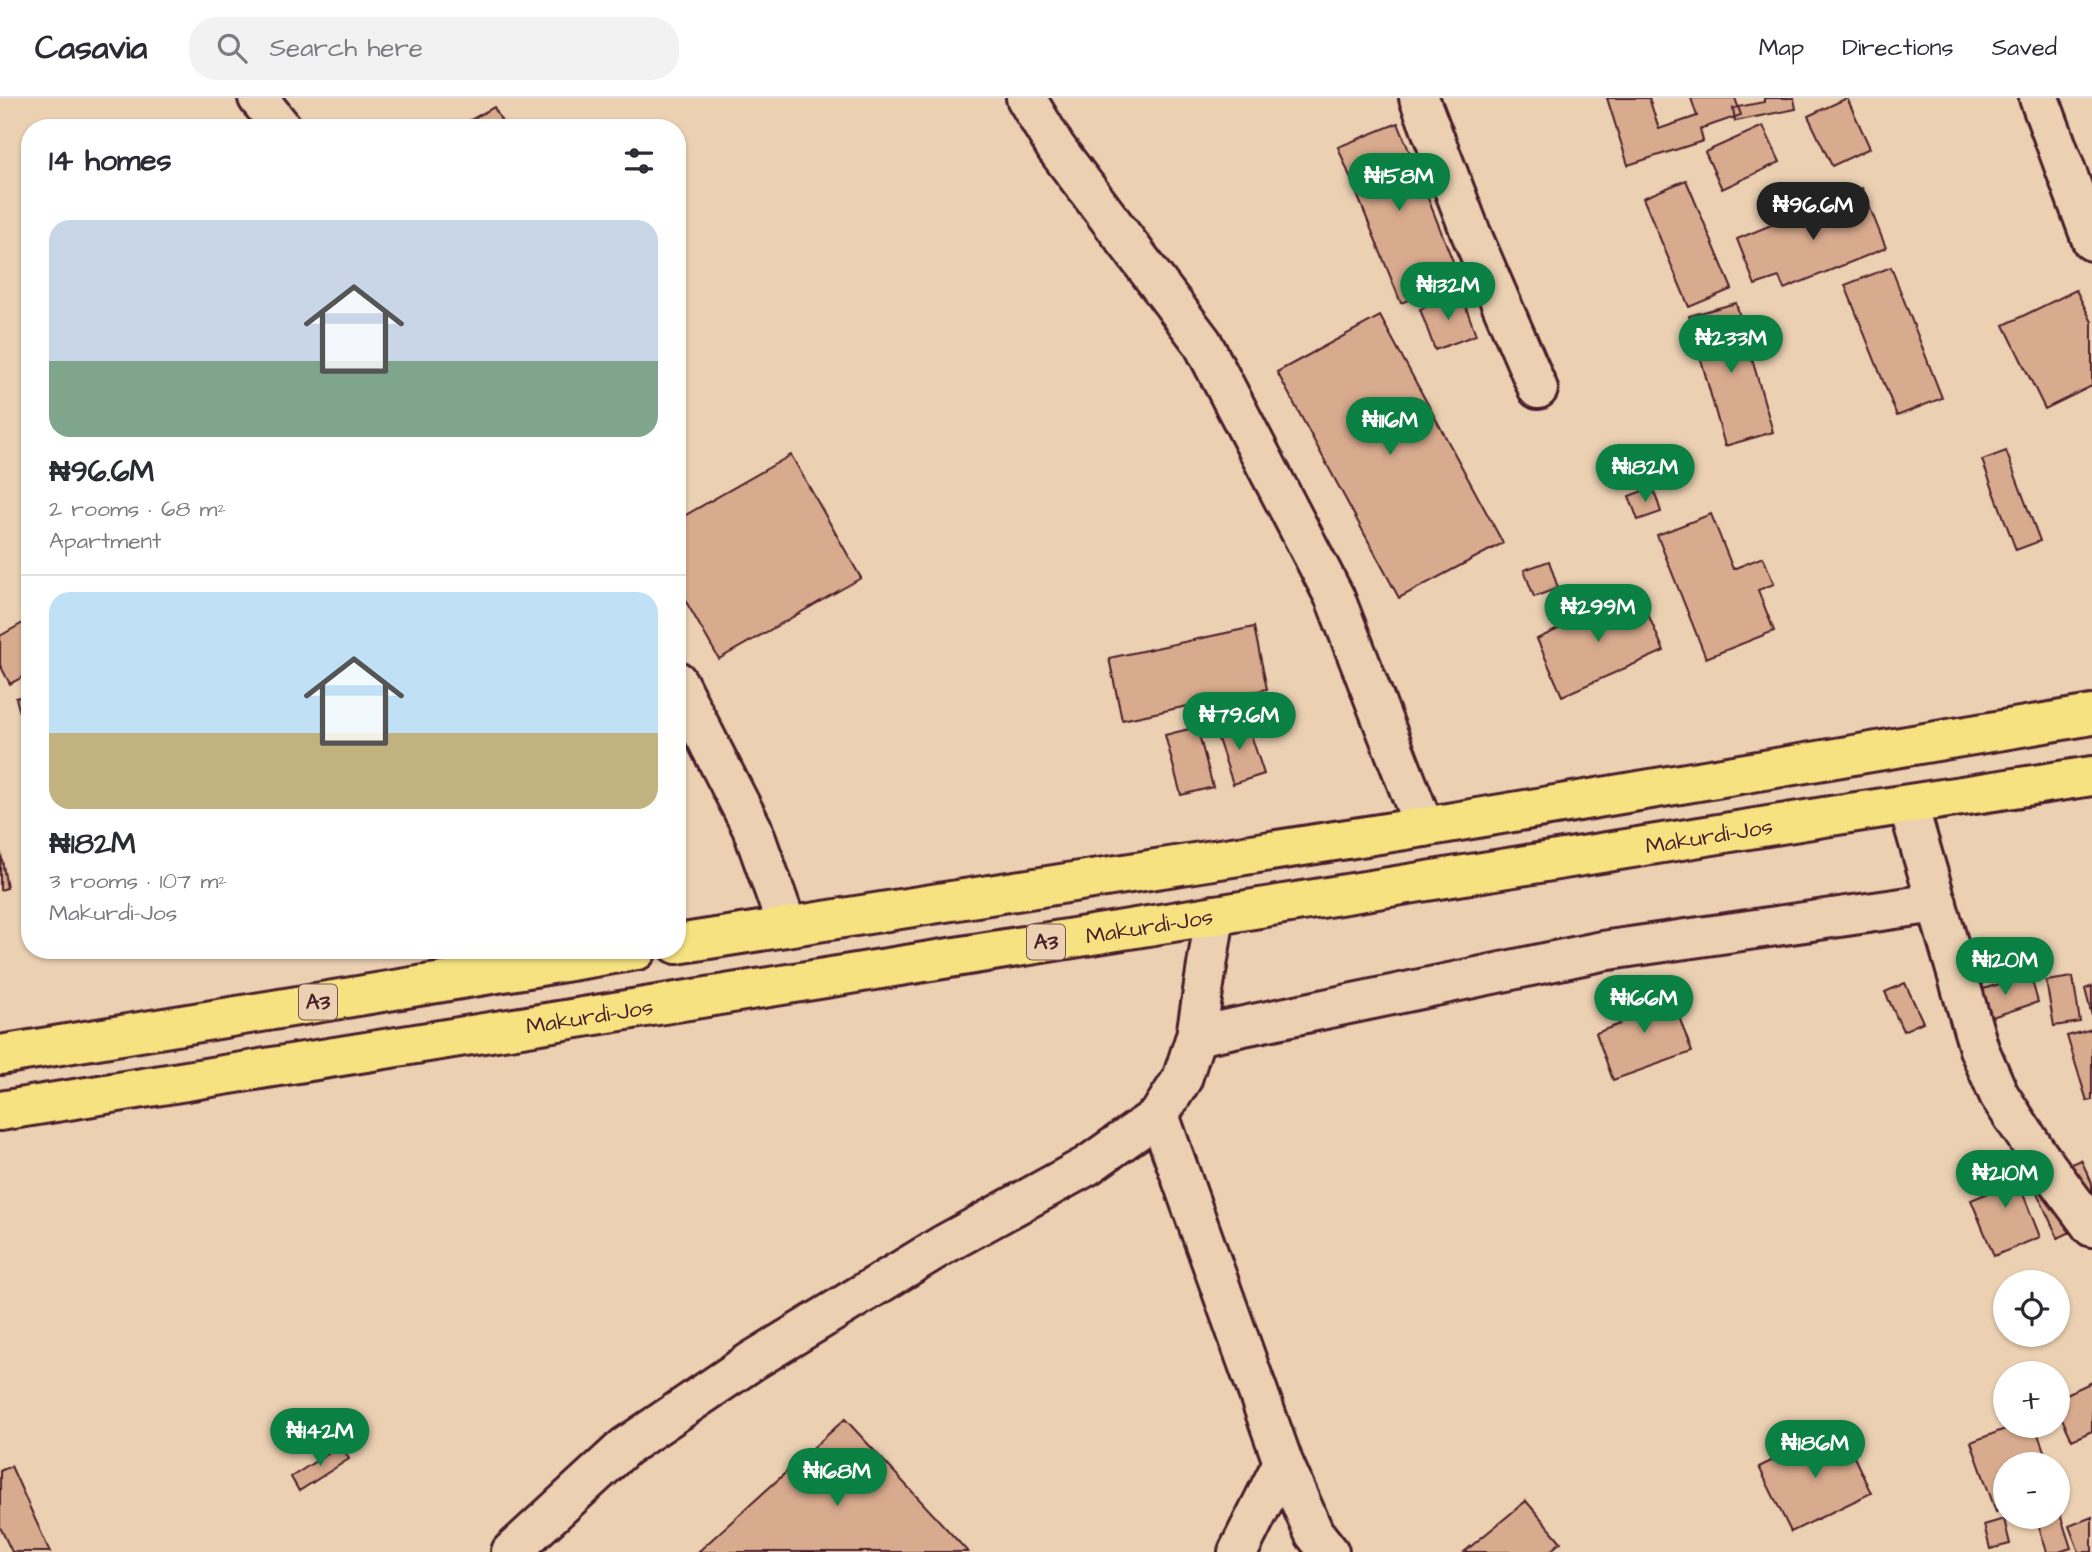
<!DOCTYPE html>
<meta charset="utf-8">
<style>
:root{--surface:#fff;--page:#f2f2f3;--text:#2b2b33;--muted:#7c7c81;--line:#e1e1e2;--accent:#0b8043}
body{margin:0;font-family:"Architects Daughter",sans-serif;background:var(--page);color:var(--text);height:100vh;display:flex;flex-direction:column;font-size:26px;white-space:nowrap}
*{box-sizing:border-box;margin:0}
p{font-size:23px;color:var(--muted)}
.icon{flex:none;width:38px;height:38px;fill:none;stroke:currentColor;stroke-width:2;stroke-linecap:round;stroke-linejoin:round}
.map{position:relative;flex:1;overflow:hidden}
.panel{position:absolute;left:21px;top:21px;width:665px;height:840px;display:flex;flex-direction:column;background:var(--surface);border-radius:28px;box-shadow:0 2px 5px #0004}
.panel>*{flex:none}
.controls{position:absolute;left:1993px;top:1172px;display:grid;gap:14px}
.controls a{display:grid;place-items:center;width:77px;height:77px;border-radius:50%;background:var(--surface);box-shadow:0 2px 5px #0004;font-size:35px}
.price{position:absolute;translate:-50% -60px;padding:0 16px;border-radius:24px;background:var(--accent);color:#fff;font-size:23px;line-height:46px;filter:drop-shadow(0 2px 4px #0008)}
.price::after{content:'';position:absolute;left:50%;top:42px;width:21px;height:16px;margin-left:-10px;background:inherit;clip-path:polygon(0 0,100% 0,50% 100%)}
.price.on{background:#222;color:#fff}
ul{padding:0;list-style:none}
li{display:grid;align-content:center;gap:14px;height:371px;padding:0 28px}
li+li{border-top:2px solid var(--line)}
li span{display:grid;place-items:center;height:217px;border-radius:21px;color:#555}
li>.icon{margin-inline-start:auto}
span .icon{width:126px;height:126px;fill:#fffc;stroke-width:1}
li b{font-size:30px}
h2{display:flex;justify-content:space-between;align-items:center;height:84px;padding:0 28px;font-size:30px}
header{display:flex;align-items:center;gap:42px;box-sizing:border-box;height:98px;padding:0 35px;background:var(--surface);border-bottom:2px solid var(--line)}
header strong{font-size:33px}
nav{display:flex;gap:38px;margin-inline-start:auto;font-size:24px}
.search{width:490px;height:63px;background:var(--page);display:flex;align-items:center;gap:18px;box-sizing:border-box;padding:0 24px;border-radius:28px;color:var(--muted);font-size:26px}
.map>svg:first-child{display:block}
</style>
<header>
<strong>Casavia</strong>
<div class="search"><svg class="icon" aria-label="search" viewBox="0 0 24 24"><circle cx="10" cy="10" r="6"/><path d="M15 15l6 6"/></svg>Search here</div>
<nav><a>Map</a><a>Directions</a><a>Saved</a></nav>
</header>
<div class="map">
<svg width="2092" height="1454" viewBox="0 0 2092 1454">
<rect width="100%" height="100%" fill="#ebd0b2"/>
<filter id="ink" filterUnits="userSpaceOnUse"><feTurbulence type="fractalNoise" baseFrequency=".0143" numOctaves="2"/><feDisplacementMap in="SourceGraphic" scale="14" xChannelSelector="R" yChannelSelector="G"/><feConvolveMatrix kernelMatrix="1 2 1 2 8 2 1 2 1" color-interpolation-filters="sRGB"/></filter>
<g filter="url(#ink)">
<!-- building -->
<path fill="#d9ab8e" stroke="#4a1f2b" stroke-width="2" d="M 1607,0 L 1649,0 L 1659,31 L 1697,18 L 1691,0 L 1735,0 L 1741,17 L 1700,31 L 1703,43 L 1628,67 Z
M 1607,0 L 1649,0 L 1659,31 L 1697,18 L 1691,0 L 1735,0 L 1741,17 L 1700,31 L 1703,43 L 1628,67 Z
M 1764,0 L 1794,0 L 1796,11 L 1735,23 L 1733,10 L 1764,4 Z
M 1764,0 L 1794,0 L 1796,11 L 1735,23 L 1733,10 L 1764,4 Z
M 1847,0 L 1870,50 L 1832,68 L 1808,18 Z
M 1847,0 L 1870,50 L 1832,68 L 1808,18 Z
M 494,9 L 505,30 L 456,30 Z
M 494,9 L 505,30 L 456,30 Z
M 1398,25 L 1460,181 L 1401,205 L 1338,49 Z
M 1398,25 L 1460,181 L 1401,205 L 1338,49 Z
M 1763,28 L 1780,64 L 1722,91 L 1705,54 Z
M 1763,28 L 1780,64 L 1722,91 L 1705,54 Z
M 1686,82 L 1732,191 L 1689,209 L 1643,100 Z
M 1686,82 L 1732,191 L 1689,209 L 1643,100 Z
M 1862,90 L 1886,150 L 1784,191 L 1779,179 L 1755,187 L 1737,141 Z
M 1862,90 L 1886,150 L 1784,191 L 1779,179 L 1755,187 L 1737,141 Z
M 1891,169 L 1942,300 L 1897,318 L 1845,187 Z
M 1891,169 L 1942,300 L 1897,318 L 1845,187 Z
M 2076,192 L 2092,224 L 2092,288 L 2045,311 L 2004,227 Z
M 2076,192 L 2092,224 L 2092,288 L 2045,311 L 2004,227 Z
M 1461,196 L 1476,237 L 1435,252 L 1420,211 Z
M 1461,196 L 1476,237 L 1435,252 L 1420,211 Z
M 1736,205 L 1773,334 L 1725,348 L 1689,218 Z
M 1736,205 L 1773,334 L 1725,348 L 1689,218 Z
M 1380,218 L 1503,445 L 1399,500 L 1277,274 Z
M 1380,218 L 1503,445 L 1399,500 L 1277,274 Z
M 2006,353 L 2040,443 L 2016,452 L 1982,362 Z
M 2006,353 L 2040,443 L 2016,452 L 1982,362 Z
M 791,357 L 861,480 L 719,561 L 677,488 L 677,422 Z
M 791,357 L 861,480 L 719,561 L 677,488 L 677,422 Z
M 1653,389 L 1661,414 L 1638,422 L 1629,398 Z
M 1653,389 L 1661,414 L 1638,422 L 1629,398 Z
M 1711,416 L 1733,471 L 1763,459 L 1774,486 L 1758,492 L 1774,533 L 1706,560 L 1657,437 Z
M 1711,416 L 1733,471 L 1763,459 L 1774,486 L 1758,492 L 1774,533 L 1706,560 L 1657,437 Z
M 1549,463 L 1558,490 L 1534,499 L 1524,472 Z
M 1549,463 L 1558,490 L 1534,499 L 1524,472 Z
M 1613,493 L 1627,523 L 1647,514 L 1664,553 L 1562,598 L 1537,541 L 1575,523 L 1570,512 Z
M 1613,493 L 1627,523 L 1647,514 L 1664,553 L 1562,598 L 1537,541 L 1575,523 L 1570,512 Z
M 30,521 L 30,575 L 10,586 L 0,567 L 0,538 Z
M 30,521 L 30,575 L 10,586 L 0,567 L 0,538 Z
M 1254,529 L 1267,591 L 1122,622 L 1109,560 Z
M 1254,529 L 1267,591 L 1122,622 L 1109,560 Z
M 30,596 L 30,652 L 16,600 Z
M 30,596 L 30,652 L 16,600 Z
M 1246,622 L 1264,676 L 1233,686 L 1215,632 Z
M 1246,622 L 1264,676 L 1233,686 L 1215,632 Z
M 1197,629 L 1213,689 L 1181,697 L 1165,637 Z
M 1197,629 L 1213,689 L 1181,697 L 1165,637 Z
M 1,756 L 7,790 L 0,792 L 0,757 Z
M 1,756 L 7,790 L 0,792 L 0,757 Z
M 1990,842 L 1999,862 L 1966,878 L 1957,858 Z
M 1990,842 L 1999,862 L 1966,878 L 1957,858 Z
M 2026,848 L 2034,872 L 2003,883 L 1994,858 Z
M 2026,848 L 2034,872 L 2003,883 L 1994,858 Z
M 2030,876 L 2038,904 L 1980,923 L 1971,895 Z
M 2030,876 L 2038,904 L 1980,923 L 1971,895 Z
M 2073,879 L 2080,924 L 2054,928 L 2046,883 Z
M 2073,879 L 2080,924 L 2054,928 L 2046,883 Z
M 1905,885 L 1923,924 L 1903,933 L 1885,894 Z
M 1905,885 L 1923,924 L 1903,933 L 1885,894 Z
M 2092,888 L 2092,918 L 2085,891 Z
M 2092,888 L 2092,918 L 2085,891 Z
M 1668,889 L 1692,954 L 1613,982 L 1596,935 L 1620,926 L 1613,909 Z
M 1668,889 L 1692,954 L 1613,982 L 1596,935 L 1620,926 L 1613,909 Z
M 2092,931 L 2092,1002 L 2087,1003 L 2067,938 Z
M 2092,931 L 2092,1002 L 2087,1003 L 2067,938 Z
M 2008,1058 L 2040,1139 L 1994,1158 L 1971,1102 L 1993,1093 L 1983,1068 Z
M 2008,1058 L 2040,1139 L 1994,1158 L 1971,1102 L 1993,1093 L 1983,1068 Z
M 2081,1062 L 2092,1085 L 2092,1124 L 2058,1140 L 2032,1084 Z
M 2081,1062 L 2092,1085 L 2092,1124 L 2058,1140 L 2032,1084 Z
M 2092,1284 L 2092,1333 L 2072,1342 L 2058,1312 L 2058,1300 Z
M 2092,1284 L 2092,1333 L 2072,1342 L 2058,1312 L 2058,1300 Z
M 845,1321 L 968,1454 L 698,1454 Z
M 845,1321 L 968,1454 L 698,1454 Z
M 2013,1328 L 2035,1328 L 2049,1367 L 2006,1367 L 2006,1410 L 1996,1414 L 1971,1344 Z
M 2013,1328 L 2035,1328 L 2049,1367 L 2006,1367 L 2006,1410 L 1996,1414 L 1971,1344 Z
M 1840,1329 L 1871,1395 L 1791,1434 L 1759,1369 Z
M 1840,1329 L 1871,1395 L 1791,1434 L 1759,1369 Z
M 341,1347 L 349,1361 L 299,1393 L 291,1379 Z
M 341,1347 L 349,1361 L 299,1393 L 291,1379 Z
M 11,1368 L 50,1454 L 12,1454 L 0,1429 L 0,1373 Z
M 11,1368 L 50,1454 L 12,1454 L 0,1429 L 0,1373 Z
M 1526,1403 L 1561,1444 L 1549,1454 L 1464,1454 Z
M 1526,1403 L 1561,1444 L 1549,1454 L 1464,1454 Z
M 2058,1410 L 2071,1450 L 2059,1454 L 2047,1454 L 2036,1419 L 2058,1419 Z
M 2058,1410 L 2071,1450 L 2059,1454 L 2047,1454 L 2036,1419 L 2058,1419 Z
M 2092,1419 L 2092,1454 L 2079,1454 L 2069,1428 Z
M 2092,1419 L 2092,1454 L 2079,1454 L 2069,1428 Z
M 2004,1421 L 2010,1446 L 1990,1451 L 1984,1427 Z
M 2004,1421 L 2010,1446 L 1990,1451 L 1984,1427 Z"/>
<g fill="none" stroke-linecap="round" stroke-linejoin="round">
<defs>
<path id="minor" d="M 258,0 L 282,30
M 1026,0 L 1056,50 L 1202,244 L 1335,500 L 1424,729
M 1419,0 L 1470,133 L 1538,291
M 2039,0 L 2092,143
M 677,583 L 752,730 L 787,828
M 1908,707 L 1979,951 L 1999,997 L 2037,1055 L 2092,1129
M 1196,938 L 1602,853 L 1937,805
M 1159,1017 L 1283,1364 L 1314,1435 L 1329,1454
M 511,1454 L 625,1349 L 752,1263 L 943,1147 L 1087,1068 L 1159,1017 L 1182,981 L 1196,938 L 1215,817
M 1238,1454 L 1283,1364"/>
<g id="highway">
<path d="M 677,846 L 1424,729 L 2092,617"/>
<path d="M 0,957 L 637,852"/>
<path id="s1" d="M 0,1013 L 1824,719 L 2092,678"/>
</g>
</defs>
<!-- minor casing -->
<use href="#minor" stroke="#4a1f2b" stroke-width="44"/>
<!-- highway casing -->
<use href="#highway" stroke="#4a1f2b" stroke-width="44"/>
<!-- minor -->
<use href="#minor" stroke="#ebd0b2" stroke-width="38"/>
<!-- highway -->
<use href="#highway" stroke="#f6e281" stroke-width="38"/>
</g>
</g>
<g text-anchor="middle" stroke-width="5" stroke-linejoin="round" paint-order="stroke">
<!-- shield labels -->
<g fill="#ebd0b2" stroke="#7a5454" stroke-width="2">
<rect x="1027" y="826.5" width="38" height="35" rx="5"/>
<rect x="299" y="886.5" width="38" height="35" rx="5"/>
</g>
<g font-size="21" font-weight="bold" fill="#4a1f2b">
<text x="1046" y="851">A3</text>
<text x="318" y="911">A3</text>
</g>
<!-- street labels -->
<g font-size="23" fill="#4a1f2b" stroke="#ebd0b2">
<text dy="8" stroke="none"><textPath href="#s1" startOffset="1731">Makurdi-Jos</textPath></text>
<text dy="8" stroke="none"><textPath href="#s1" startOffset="1164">Makurdi-Jos</textPath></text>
<text dy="8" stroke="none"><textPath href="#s1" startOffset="597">Makurdi-Jos</textPath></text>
</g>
</g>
</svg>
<div class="controls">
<a><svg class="icon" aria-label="locate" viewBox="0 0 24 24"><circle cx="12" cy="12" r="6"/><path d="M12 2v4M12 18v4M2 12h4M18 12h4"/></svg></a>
<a>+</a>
<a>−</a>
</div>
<b class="price" style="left:1399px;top:115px">₦158M</b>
<b class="price on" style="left:1813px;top:144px">₦96.6M</b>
<b class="price" style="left:1448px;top:224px">₦132M</b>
<b class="price" style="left:1731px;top:277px">₦233M</b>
<b class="price" style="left:1390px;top:359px">₦116M</b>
<b class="price" style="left:1645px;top:406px">₦182M</b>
<b class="price" style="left:1598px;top:546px">₦299M</b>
<b class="price" style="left:1239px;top:654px">₦79.6M</b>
<b class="price" style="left:2005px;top:899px">₦120M</b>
<b class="price" style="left:1644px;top:937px">₦166M</b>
<b class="price" style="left:2005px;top:1112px">₦210M</b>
<b class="price" style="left:320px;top:1370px">₦142M</b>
<b class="price" style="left:1815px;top:1382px">₦186M</b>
<b class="price" style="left:837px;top:1410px">₦168M</b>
<section class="panel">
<h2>14 homes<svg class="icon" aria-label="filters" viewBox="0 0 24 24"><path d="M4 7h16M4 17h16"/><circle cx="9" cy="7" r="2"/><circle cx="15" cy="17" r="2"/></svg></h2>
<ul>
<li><span style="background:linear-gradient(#c9d6e8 65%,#7fa58c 0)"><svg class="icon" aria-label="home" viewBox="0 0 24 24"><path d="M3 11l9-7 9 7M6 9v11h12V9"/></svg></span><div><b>₦96.6M</b><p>2 rooms · 68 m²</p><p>Apartment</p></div></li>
<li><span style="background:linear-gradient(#bfe0f5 65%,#c2b280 0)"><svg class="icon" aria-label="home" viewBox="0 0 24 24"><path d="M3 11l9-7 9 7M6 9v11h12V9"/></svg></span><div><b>₦182M</b><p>3 rooms · 107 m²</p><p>Makurdi-Jos</p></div></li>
</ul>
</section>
</div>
